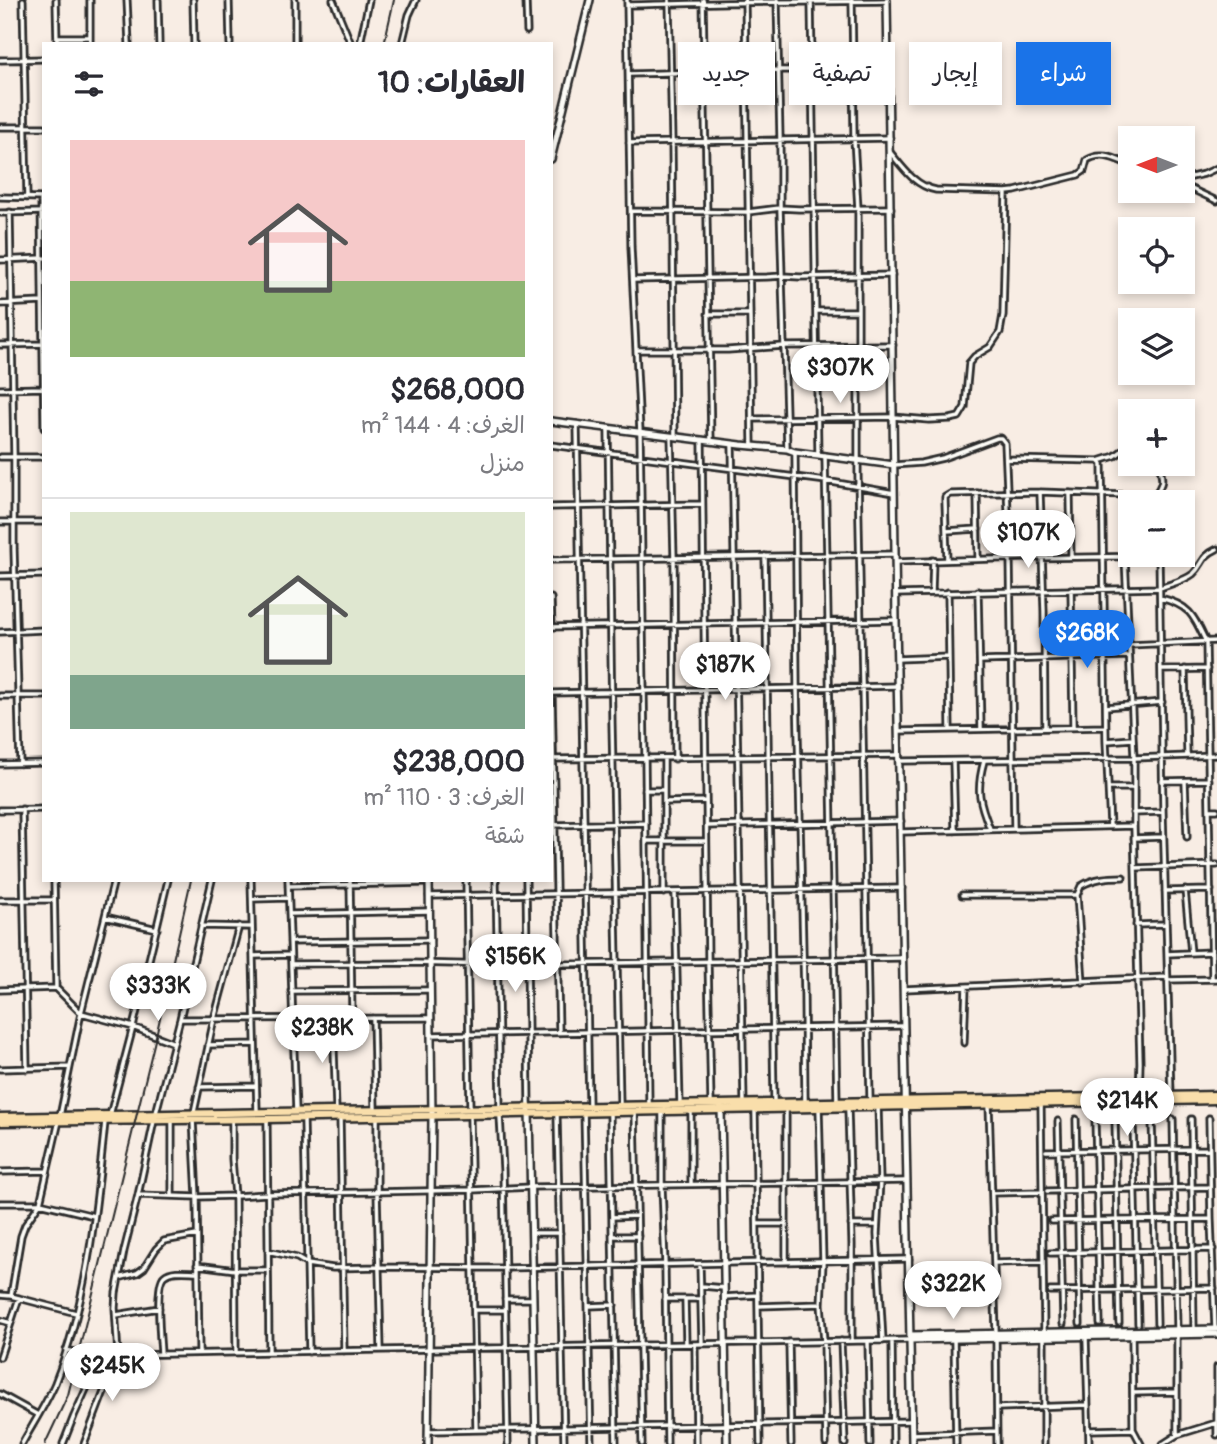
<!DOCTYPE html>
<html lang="ar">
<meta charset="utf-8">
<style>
:root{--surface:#fff;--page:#f7f7f7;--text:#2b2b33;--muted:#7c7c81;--line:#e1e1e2;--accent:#1a73e8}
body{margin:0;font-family:Pangolin,"Playpen Sans Arabic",sans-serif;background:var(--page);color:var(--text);direction:rtl;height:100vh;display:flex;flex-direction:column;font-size:26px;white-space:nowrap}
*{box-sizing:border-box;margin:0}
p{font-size:23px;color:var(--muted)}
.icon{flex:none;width:38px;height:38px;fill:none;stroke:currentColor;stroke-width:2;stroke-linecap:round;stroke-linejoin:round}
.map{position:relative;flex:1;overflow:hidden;direction:ltr}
.drawer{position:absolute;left:42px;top:42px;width:511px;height:840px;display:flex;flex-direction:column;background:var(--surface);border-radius:0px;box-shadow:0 4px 10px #0003;direction:rtl}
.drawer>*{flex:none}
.guide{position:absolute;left:574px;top:42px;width:537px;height:63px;direction:rtl;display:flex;gap:14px}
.needle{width:46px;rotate:270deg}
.fabs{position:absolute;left:1118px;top:126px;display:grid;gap:14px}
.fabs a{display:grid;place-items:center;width:77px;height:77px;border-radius:0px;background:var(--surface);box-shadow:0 4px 10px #0003;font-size:35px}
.price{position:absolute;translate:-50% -60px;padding:0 16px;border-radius:24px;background:#fff;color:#222;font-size:23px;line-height:46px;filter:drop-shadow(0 2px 4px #0008)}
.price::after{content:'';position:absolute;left:50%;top:42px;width:21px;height:16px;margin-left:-10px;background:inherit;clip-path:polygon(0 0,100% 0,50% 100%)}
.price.active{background:var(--accent);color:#fff}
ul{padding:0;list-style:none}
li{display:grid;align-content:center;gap:14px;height:371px;padding:0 28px}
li+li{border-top:2px solid var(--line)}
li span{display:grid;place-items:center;height:217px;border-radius:0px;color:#555}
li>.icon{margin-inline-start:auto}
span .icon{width:126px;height:126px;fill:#fffc;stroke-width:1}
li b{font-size:30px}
h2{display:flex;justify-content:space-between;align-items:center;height:84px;padding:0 28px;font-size:30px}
.tag{padding:0 24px;border-radius:0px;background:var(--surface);box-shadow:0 4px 10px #0003;font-size:24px;line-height:63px}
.tag.active{background:var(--accent);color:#fff}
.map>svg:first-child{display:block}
</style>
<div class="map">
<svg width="1217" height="1444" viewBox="0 0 1217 1444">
<rect width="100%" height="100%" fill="#f8ede4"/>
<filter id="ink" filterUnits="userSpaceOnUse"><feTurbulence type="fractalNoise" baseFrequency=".0143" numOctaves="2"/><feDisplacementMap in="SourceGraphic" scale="14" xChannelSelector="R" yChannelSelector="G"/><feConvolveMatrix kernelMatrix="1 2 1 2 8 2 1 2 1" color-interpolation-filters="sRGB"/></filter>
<g filter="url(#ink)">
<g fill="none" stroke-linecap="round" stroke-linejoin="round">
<defs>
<path id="street" d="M 23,0 L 27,198
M 56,0 L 57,44
M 90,0 L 90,44
M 127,0 L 129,44
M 158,0 L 159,44
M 193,0 L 194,44
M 229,0 L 230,44
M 295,0 L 295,44
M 333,0 L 351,44
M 526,0 L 527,31
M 627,0 L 631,247 L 640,432 L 645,758 L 899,755
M 669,0 L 672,142 L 675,437
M 703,0 L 711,441
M 745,0 L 752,446
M 777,0 L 780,139 L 780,208 L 787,449
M 811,0 L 818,455
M 852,0 L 854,139 L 858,209 L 858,474 L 870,1101
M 628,5 C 714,2 801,2 887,1
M 57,37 L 90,37
M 360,44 L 369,0
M 402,44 L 409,15 L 416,0
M 0,60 L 44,59
M 629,74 L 779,70 L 888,70
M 0,127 L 44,127
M 629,143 L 890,138
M 890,152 C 903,168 915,186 936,190 L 1006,192 L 1015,191 L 1078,175 L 1084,171 L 1087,160 C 1102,151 1115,159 1130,165
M 1183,179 L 1204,174 L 1217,168
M 1183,185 L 1217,201
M 0,197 L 44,198
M 41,198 L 44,428
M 631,211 L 748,212 L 780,208 L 799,209 L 891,208
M 10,212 L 14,457 L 14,549 L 20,764
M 0,213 L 44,212
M 0,260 L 44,258
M 633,280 L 767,277 L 783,276 L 800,277 L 892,275
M 0,304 L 42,302
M 816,311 L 858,311
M 708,314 L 749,314
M 0,345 L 43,344
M 636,350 L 728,350 L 784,346 L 893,345
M 817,379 L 859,380
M 0,389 L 44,388
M 752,419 L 894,417 L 929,420 L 950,419 L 959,417 L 965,407 L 969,363 L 975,356 L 990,347 L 1000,332 L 1003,315 L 1006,192
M 577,424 L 589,1107
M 608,428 L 612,724 L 620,1104
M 671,436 L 674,559 L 675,759
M 702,440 L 708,961 L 711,1104
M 732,444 L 744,1104
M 551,445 L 826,481 L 894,493
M 795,452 L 797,688 L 804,994 L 805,1103
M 825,456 L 837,1102
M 0,457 L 44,457
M 1006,459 L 1099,461 L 1115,456 L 1130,445
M 1099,461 L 1102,464 L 1106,741 L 1110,827
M 894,465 L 921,463 L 943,458 L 997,438 L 1001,438 L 1005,443 L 1010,558 L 1014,829
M 1040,492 L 1044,611 L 1045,728
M 977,493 L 978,559
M 1070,493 L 1071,557
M 1154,496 C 1164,483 1163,479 1159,464
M 551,507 L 702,504
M 0,522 L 44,522
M 1041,528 L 1070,529
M 946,531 L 978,529
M 1159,555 L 1163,812 L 1171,1096
M 765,556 L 774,1101
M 551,560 L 895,554
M 947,560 L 945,501 L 945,497 L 950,494 L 1040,492 L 1154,496
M 896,562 L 1025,558 L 1159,556
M 0,576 L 44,575
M 1071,589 L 1073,727
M 978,591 L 981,729
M 932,592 L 933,560
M 948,592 L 950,729
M 896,594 L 1160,588 C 1170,584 1184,581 1193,574 C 1204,564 1200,557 1217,549
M 551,598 L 552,627
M 1160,598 C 1190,605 1194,616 1206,642 L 1212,979
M 551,627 L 896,620
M 0,632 L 44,630
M 1129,645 L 1217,641
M 897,659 L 949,657
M 980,661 L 1129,656
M 1185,669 L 1187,756
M 1161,670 L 1207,669
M 551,693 L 898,686
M 552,693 L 559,1033
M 0,696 L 44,696
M 1106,707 L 1162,702
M 899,731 L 1106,727
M 1107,741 L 1132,739
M 551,759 L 645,758 L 649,1106
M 900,761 L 1134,758 L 1217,755
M 953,761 L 955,831
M 984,761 C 976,790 979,802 990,829
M 0,764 L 44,763
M 1162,781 L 1209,780
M 1185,781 L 1187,837
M 1109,788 L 1133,788
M 645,790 L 664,790
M 665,802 L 705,801
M 22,809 L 27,1069
M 0,810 L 44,809
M 1209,810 L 1217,810
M 1133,813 L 1163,812
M 551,825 L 646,823
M 707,826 L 901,821
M 901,832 L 1133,826
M 1134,838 L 1163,837
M 646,841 L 706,841
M 1135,868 L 1217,865
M 54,880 L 56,988 L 81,1013 L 133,1027 L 174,1043
M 251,880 L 257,1111
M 288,880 L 296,1111
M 350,880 L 352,1018
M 466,880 L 470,1109
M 496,880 L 500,1109
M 526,880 L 529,1108
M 288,886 L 429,883
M 1185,890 L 1191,953
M 1165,891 L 1211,890
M 675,892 L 680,1105
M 664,893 L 664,759
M 962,895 L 1077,895
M 429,896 L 902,888
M 252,899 L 288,898
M 0,900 L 54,900
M 289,914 L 429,911
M 105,917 L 157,929
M 1136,925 L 1165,924
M 201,926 L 252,927
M 290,942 L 430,940
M 1167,954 L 1211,952
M 254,956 L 290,955
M 291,964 L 411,963 L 497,965 L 901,958
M 1167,980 L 1217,979
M 1083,982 L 1077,895 L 1081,886 C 1094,878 1108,877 1123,877
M 904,989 L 1167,977
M 0,990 L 56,988
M 291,991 L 429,990
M 333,1018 L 336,1110
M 373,1018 L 375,1110
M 180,1019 L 431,1018
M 431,1035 L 903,1026
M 964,1043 L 966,987
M 208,1045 L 255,1044
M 0,1069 L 70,1067
M 199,1087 L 256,1086
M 1122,1096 L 1123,1093 C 1143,1087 1139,1081 1140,1063 L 1134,826 L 1134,758 L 1125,557
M 989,1104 L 996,1333
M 1041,1104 L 1044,1333
M 878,1106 L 880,1181 L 877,1234 L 883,1341
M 819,1107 L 823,1262 L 821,1304 L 824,1341 L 826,1444
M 848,1109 L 852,1244 L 852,1341
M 786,1110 L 786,1262
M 635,1111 L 642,1444
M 662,1111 L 662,1186 L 665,1265 L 667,1444
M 755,1111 L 760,1444
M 194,1112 L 214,1019 L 239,926
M 584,1112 L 591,1444
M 691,1112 L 691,1184
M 156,1113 L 180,1019 L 212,880
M 557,1114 L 564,1444
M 610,1114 L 616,1444
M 110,1115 L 133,1027 L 168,880
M 60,1116 L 81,1013 L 114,880
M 470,1116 L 476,1429
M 500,1116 L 503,1170 L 508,1444
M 340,1117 L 344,1351
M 377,1118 L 377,1192 L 381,1350
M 1152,1118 L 1157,1324
M 1209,1118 L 1211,1219
M 232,1119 L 232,1159 L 235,1196 L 267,1194 L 472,1190 L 531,1187 L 906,1181
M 267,1119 L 269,1352
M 1076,1119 L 1080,1324
M 1095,1119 L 1100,1324
M 1115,1119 L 1119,1323
M 1173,1119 L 1177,1330
M 1191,1119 L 1194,1330
M 193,1120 L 197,1197 L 199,1352
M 304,1120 L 309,1352
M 1133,1120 L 1138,1324
M 1058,1121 L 1063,1324
M 1046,1151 L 1209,1149
M 0,1172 L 47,1171
M 1047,1191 L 1210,1187
M 992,1193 L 1042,1192
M 138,1195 L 197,1197 L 235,1196 L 236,1352
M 172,1196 L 172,1121
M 0,1203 L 40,1203 L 94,1216
M 612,1217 L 637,1216
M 1051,1221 L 1211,1219 L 1215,1329
M 757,1224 L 786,1224
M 851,1225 L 877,1225
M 532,1233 L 560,1233
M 613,1236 L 638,1236
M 268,1251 L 297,1258 L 307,1264 L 333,1268 L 380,1267 L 505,1268 L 909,1259
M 1050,1253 L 1213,1249
M 994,1263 L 1043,1262
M 700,1264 L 702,1344
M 197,1265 L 236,1270 L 268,1270
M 119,1278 L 137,1273 L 144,1268 L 156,1249 L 164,1241 L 197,1235
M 702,1286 L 724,1288
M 1050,1291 L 1214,1288
M 0,1295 L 11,1296 L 76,1313
M 11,1296 L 21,1236 L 25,1225 L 40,1203 L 59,1121
M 724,1297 L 758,1295
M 505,1299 L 533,1299
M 665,1299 L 701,1299
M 685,1299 L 686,1344
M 589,1306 L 614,1305
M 759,1306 L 821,1304
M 474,1310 L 505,1310
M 116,1315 L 159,1308
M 0,1320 L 11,1323
M 1132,1335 L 1133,1429 L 1141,1444
M 996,1338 L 997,1444
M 1044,1338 L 1044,1444
M 1086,1338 L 1089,1444
M 954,1339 L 956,1444
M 841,1341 L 845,1444
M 868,1341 L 870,1444
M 892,1341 L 893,1444
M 789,1342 L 791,1444
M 695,1345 L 696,1444
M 66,1350 L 79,1353 L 118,1355 L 910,1340
M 161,1353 C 160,1339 155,1284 164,1276 C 172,1269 188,1272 197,1272
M 0,1357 L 19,1298
M 1217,1367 L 1217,1435
M 1133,1393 L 1177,1392
M 0,1394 L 38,1415
M 998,1408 L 1088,1405
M 1089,1430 L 1132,1429
M 429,1431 L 912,1421
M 912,1434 L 997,1431
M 1177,1435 L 1177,1336
M 22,1444 C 33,1424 46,1404 55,1383 C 88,1300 96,1210 105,1122
M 63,1444 L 74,1416 L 102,1354
M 84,1444 L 118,1355 L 115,1308 L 116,1293 L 124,1251 L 138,1195 L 154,1121
M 1163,1444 L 1177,1435 L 1216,1423"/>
<path id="secondary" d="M 887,0 L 896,620 L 912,1444
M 551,159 L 590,0
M 551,421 L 741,445 L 787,449 L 795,452 L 894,465
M 721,1107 L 727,1444
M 529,1111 L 536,1444
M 910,1335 L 1217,1329
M 910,1340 L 1217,1334
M 428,1444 L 432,1115 L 429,880"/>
<path id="primary" d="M 0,1117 L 1217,1095
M 0,1122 L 267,1119 L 1217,1100"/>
</defs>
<!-- street casing -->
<use href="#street" stroke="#2b2b2b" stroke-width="9"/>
<!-- secondary casing -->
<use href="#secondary" stroke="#2b2b2b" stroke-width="10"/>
<!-- primary casing -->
<use href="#primary" stroke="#2b2b2b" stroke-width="11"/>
<!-- street -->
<use href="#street" stroke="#fdfcf7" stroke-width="3.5"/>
<!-- secondary -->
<use href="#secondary" stroke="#fdfcf7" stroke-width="5"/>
<!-- primary -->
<use href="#primary" stroke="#f9deab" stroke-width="6"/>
<!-- rail -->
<path stroke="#2b2b2b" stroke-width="2" d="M 384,44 L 394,0
M 45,1444 L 68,1395 L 156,1036 L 191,880"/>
</g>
</g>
</svg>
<div class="fabs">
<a><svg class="needle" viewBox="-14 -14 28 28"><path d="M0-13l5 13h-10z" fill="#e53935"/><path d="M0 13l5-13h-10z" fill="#7c7c81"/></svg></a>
<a><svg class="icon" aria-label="locate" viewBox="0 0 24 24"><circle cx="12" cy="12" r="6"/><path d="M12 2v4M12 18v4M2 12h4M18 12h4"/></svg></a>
<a><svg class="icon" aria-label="layers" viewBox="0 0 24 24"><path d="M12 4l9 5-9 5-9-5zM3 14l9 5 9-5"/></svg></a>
<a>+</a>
<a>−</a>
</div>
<b class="price" style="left:840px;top:405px">$307K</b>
<b class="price" style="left:1028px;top:570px">$107K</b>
<b class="price active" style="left:1087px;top:670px">$268K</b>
<b class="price" style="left:725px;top:702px">$187K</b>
<b class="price" style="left:515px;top:994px">$156K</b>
<b class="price" style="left:158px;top:1023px">$333K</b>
<b class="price" style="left:322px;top:1065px">$238K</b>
<b class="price" style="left:1127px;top:1138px">$214K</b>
<b class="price" style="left:953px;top:1321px">$322K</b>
<b class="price" style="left:112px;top:1403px">$245K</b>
<div class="guide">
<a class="tag active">شراء</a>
<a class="tag">إيجار</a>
<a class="tag">تصفية</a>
<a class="tag">جديد</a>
</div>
<section class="drawer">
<h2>العقارات: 10<svg class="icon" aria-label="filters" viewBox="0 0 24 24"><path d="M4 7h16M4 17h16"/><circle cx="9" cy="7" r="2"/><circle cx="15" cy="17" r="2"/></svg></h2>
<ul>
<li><span style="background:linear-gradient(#f6c9c9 65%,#8fb573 0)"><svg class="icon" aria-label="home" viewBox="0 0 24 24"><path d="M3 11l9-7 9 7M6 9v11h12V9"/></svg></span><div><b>$268,000</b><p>الغرف: 4 · 144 m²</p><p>منزل</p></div></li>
<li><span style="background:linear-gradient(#dfe7d0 75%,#7fa58c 0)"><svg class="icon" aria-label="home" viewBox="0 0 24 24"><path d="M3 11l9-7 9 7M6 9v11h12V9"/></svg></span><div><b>$238,000</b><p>الغرف: 3 · 110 m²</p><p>شقة</p></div></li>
</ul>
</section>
</div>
